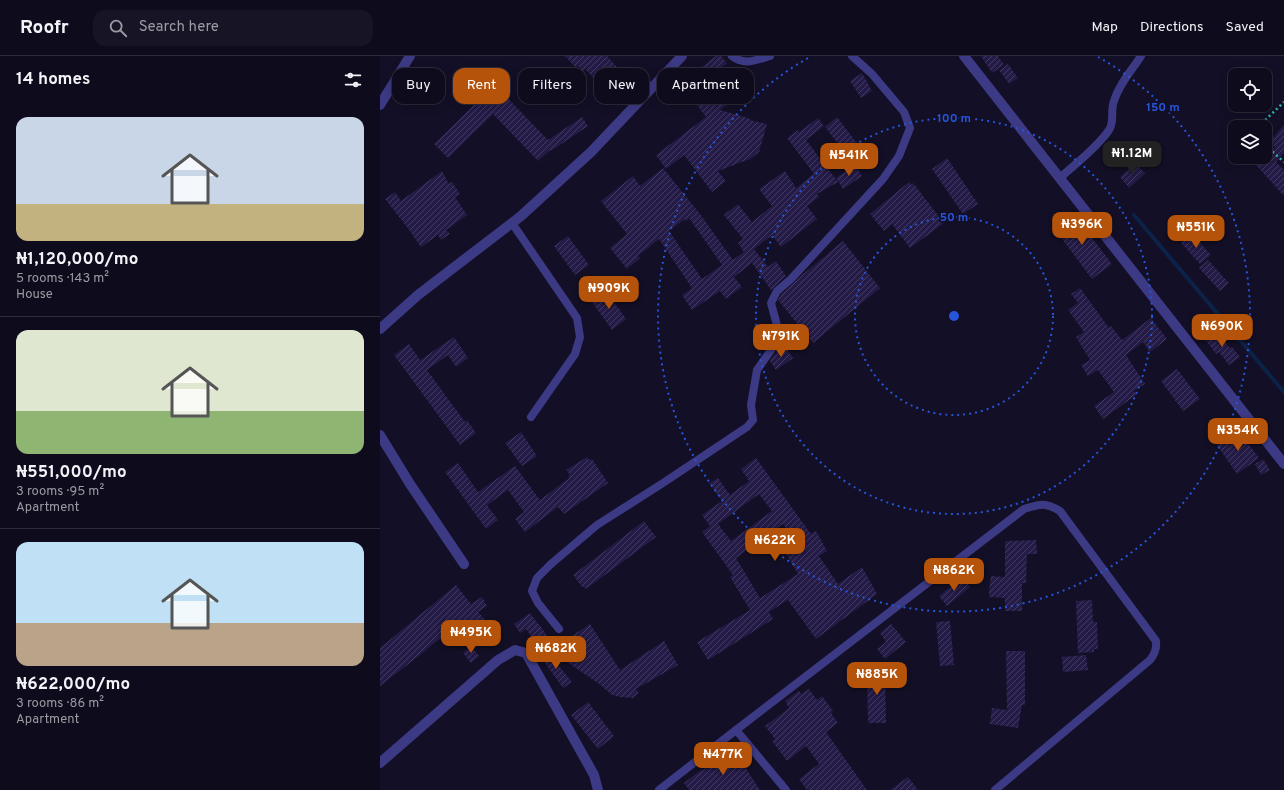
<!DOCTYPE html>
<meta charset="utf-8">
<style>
:root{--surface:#0e0b1c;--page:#171425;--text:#f1f3f6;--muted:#9b9ba3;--line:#2e2b3b;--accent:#b45309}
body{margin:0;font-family:Overpass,sans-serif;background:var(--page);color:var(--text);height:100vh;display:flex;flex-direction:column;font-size:15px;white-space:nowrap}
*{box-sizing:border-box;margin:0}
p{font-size:13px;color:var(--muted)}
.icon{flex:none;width:22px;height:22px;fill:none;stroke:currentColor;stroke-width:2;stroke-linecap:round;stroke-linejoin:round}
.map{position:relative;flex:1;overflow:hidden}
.sheet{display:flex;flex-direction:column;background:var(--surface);width:380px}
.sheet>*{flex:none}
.banner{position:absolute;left:12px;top:12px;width:380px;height:36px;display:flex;gap:8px}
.controls{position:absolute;left:848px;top:12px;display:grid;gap:8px}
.controls a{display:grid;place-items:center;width:44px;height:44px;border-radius:8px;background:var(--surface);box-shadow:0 2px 10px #0003,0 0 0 1px var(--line);font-size:20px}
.price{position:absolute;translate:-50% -34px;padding:0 9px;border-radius:8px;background:var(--accent);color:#fff;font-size:13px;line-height:26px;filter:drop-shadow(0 1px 2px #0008)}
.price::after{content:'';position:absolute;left:50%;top:24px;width:12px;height:9px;margin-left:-6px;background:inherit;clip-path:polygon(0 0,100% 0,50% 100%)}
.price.active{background:#222;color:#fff}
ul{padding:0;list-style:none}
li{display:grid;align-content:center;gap:8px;height:212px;padding:0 16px}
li+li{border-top:1px solid var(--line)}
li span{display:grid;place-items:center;height:124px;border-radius:12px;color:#555}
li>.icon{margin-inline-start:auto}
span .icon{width:72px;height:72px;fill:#fffc;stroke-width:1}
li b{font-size:17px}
h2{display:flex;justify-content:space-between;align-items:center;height:48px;padding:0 16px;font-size:17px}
.chip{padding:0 14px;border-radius:12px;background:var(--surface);box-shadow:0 2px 10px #0003,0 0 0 1px var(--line);font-size:14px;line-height:36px}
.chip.active{background:var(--accent);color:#fff}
header{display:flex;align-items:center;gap:24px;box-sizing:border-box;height:56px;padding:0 20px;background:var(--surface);border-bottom:1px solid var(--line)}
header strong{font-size:19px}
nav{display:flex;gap:22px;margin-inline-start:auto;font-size:14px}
.search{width:280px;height:36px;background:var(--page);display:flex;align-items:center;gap:10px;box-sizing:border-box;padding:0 14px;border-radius:12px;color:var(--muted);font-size:15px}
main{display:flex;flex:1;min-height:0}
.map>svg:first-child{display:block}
</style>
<header>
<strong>Roofr</strong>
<div class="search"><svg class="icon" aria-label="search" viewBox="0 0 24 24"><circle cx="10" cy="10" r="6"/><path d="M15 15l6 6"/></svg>Search here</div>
<nav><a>Map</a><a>Directions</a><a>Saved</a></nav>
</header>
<main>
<section class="sheet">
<h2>14 homes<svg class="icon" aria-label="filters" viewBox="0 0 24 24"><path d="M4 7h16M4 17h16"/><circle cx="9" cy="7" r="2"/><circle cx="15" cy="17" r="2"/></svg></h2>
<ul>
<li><span style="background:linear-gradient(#c9d6e8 70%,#c2b280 0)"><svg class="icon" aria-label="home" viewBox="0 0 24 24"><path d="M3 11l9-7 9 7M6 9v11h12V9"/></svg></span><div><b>₦1,120,000/mo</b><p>5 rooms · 143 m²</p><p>House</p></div></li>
<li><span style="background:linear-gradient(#dfe7d0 65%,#8fb573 0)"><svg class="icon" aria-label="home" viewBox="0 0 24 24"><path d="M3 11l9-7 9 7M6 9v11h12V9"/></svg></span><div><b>₦551,000/mo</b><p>3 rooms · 95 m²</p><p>Apartment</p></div></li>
<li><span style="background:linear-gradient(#bfe0f5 65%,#b9a48a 0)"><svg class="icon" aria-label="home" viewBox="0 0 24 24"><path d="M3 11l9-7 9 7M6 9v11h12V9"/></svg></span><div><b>₦622,000/mo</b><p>3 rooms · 86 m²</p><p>Apartment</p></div></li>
</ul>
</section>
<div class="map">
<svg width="904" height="734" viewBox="0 0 904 734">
<defs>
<pattern id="building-hatch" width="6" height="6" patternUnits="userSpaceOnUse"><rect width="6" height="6" fill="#241b47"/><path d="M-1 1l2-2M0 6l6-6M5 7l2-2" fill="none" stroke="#433b63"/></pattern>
</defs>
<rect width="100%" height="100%" fill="#130f26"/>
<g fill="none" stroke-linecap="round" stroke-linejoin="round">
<!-- stream -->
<path stroke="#0c2248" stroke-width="4" d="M 754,159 L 904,336"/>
</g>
<!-- building -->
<path fill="url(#building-hatch)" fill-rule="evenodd" d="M 185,0 L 227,0 L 237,11 L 219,28 L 205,13 L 203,15 L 198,10 L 196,12 Z
M 336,0 L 341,0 L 347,7 L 337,15 L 353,37 L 350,40 L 353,44 L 340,54 L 368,62 L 373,65 L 387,68 L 379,96 L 370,103 L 338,115 L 346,125 L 332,136 L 304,99 L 286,113 L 276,99 L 326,61 L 310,40 L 332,24 L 322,11 Z
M 601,0 L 618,0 L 624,9 L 612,17 Z
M 628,8 L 638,22 L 629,28 L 619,14 Z
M 482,17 L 492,35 L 481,42 L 470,25 Z
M 113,27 L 168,84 L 202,61 L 208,70 L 171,95 L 170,94 L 158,105 L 113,58 L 68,102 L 54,88 L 102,41 L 100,39 Z
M 457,61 L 486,99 L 474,108 L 445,71 Z
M 438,62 L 444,70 L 426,84 L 458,126 L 437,138 L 439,141 L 427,150 L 437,163 L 401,191 L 392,179 L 374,193 L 388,211 L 396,205 L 406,220 L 391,234 L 372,207 L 354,221 L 362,231 L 346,243 L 340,235 L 312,254 L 302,239 L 312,232 L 279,183 L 258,200 L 260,202 L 247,213 L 230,192 L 247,178 L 221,145 L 253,120 L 260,130 L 283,112 L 320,158 L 353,204 L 364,196 L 358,187 L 363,183 L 344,159 L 358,148 L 372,166 L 392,150 L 379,133 L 405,115 L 416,132 L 434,118 L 407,82 L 418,74 L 419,76 ZM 309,162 L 342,209 L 322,223 L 289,175 L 305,163 L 306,165 Z
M 904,69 L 904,97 L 896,106 L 904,114 L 904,140 L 876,109 L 895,91 L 889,86 Z
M 567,102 L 598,148 L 583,158 L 552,113 Z
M 755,107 L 765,117 L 749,132 L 740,121 Z
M 475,109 L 482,120 L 463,133 L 456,122 Z
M 62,115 L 69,128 L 72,126 L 80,138 L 75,141 L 87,159 L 66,174 L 70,178 L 61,184 L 58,179 L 41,191 L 27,171 L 5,143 L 15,136 L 21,145 Z
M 529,126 L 532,129 L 533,127 L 564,167 L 530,192 L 512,168 L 504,175 L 490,158 Z
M 692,156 L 732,208 L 712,223 L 673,171 Z
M 812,178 L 831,199 L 820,208 L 801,187 Z
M 188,180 L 209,209 L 195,219 L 174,190 Z
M 463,185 L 500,232 L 433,287 L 398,244 L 401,238 L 421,220 Z
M 828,204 L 849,227 L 840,235 L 819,212 Z
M 700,232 L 729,272 L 731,270 L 742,284 L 771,262 L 787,283 L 770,296 L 763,286 L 746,299 L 765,328 L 754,335 L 756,339 L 723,363 L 714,350 L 734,336 L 718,314 L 708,320 L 701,309 L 710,304 L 696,281 L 704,276 L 688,254 L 698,247 L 691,238 Z
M 226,235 L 246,263 L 232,274 L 212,246 Z
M 836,274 L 850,292 L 852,291 L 860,301 L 849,309 L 839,296 L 836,298 L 825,283 Z
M 74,281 L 88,302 L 76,311 L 68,299 L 47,314 L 85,366 L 87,364 L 96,377 L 80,389 L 14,299 L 29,288 L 40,304 Z
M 405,290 L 413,302 L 396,314 L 390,305 L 397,295 Z
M 797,313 L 820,343 L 803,355 L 781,325 Z
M 858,374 L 879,402 L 857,418 L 837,389 Z
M 141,376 L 157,400 L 142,410 L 125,387 Z
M 207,401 L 209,404 L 212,403 L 228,427 L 184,458 L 178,451 L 145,476 L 135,463 L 144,456 L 128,434 L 107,449 L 118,464 L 106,473 L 65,416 L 78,407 L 98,436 L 135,410 L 160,444 L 189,422 L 188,420 L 190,419 L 186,414 Z
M 376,402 L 431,478 L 436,475 L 447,495 L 439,500 L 458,528 L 482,511 L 497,538 L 436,583 L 408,544 L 389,556 L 393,563 L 328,604 L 317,586 L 370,554 L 350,521 L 353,519 L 322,476 L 330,470 L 322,459 L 342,445 L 329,427 L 338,422 L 350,439 L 369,425 L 361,413 ZM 379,438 L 392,455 L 351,485 L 338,468 ZM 403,468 L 416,486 L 404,494 L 418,518 L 380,542 L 356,502 Z
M 883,403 L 890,414 L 881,419 L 875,408 Z
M 264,465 L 276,481 L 206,533 L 204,531 L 202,531 L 193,519 Z
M 656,484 L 657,498 L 647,498 L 646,527 L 642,527 L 642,555 L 625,555 L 625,542 L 609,541 L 609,534 L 611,520 L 625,521 L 625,485 Z
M 582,521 L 590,531 L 567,550 L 559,540 Z
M 76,529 L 91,548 L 102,541 L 107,550 L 98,556 L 114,574 L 96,589 L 78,567 L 40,599 L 0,630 L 0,592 Z
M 712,544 L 713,566 L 717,566 L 718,593 L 714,593 L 714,596 L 698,597 L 696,545 Z
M 150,557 L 158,568 L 159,568 L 175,591 L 210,568 L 240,614 L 284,585 L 298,609 L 256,633 L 259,637 L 253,642 L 240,641 L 232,639 L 218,627 L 160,588 L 158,590 L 146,573 L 140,577 L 134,568 Z
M 570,565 L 574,609 L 560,610 L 556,566 Z
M 511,568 L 526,586 L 505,603 L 497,593 L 506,586 L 500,577 Z
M 91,590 L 99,600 L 91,607 L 83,597 Z
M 167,595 L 192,626 L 183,632 L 160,600 Z
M 626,595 L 645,595 L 645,649 L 642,649 L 638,672 L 610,668 L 612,652 L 627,654 Z
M 706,599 L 708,614 L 683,616 L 682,601 Z
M 505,613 L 506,667 L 488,667 L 487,614 Z
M 429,633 L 437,644 L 442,640 L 453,655 L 451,657 L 458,667 L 446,676 L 487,734 L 427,734 L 419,723 L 439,708 L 426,690 L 407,705 L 392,685 L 395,683 L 385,670 L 409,652 L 405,645 L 419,635 L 421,638 Z
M 208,646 L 234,680 L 218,693 L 191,659 Z
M 354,694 L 380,734 L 309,734 L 304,727 L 322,713 L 323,714 Z
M 528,721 L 538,734 L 510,734 Z"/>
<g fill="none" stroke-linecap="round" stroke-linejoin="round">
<!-- path -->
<path stroke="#2fb8b0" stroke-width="2.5" stroke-dasharray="2 3" stroke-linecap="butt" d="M 878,71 L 904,46
M 885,89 L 904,106"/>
<!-- service -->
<path stroke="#3d3a85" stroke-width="8" d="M 352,0 C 364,10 377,4 390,0
M 680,122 C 695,108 718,91 729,74 C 735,65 730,55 734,45 C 739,28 752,14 761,0
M 132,167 L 197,262 L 200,281 L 195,298 L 151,361
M 179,573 L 158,547 L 152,535 L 157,522 L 171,508 L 217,469 L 283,427 L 367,371 L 373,364 L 371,349 L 377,314 L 396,287 L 398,273 L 391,247 L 397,235 L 411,223 L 503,123 L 519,100 L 530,72 L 524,56 L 492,18 L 472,0
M 356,674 L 406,734
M 279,734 L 356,674 L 644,453 C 660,448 665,446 680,455 L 776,585 C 777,593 775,598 770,604 L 615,734"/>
<!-- minor -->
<path stroke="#3d3a85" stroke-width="10" d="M 584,0 L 904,408
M 0,49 L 30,0
M 0,273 L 38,239 L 141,160 L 211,96 L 302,0
M 0,379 L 30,428 L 84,508
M 0,707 L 118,604 L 135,594 L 146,597 L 214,719 L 218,734"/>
</g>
<!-- distance rings -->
<g fill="none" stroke="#2655da" stroke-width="2" stroke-dasharray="2 4">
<circle cx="574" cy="260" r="99"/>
<circle cx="574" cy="260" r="198"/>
<path d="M718 1A296 296 0 1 1 430 1"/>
</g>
<circle cx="574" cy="260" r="6" fill="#2655da" stroke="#130f26" stroke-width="2"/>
<g font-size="12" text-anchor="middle" font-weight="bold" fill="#2655da" stroke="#130f26" stroke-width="4" stroke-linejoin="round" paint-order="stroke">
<text x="783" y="55">150 m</text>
<text x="574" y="66">100 m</text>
<text x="574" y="165">50 m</text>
</g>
</svg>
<div class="controls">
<a><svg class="icon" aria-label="locate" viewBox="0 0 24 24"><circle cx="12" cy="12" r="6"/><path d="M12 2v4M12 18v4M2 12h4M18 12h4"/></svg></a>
<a><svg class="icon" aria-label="layers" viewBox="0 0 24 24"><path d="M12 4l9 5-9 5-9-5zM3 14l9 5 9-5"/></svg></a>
</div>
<b class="price active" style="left:752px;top:119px">₦1.12M</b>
<b class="price" style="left:469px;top:121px">₦541K</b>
<b class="price" style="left:702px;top:190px">₦396K</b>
<b class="price" style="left:816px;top:193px">₦551K</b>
<b class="price" style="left:229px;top:254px">₦909K</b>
<b class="price" style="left:842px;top:292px">₦690K</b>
<b class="price" style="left:401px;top:302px">₦791K</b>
<b class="price" style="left:858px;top:396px">₦354K</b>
<b class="price" style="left:395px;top:506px">₦622K</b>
<b class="price" style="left:574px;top:536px">₦862K</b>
<b class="price" style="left:91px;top:598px">₦495K</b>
<b class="price" style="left:176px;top:614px">₦682K</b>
<b class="price" style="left:497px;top:640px">₦885K</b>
<b class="price" style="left:343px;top:720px">₦477K</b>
<div class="banner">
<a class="chip">Buy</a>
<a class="chip active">Rent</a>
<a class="chip">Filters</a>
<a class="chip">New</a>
<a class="chip">Apartment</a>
</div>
</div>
</main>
